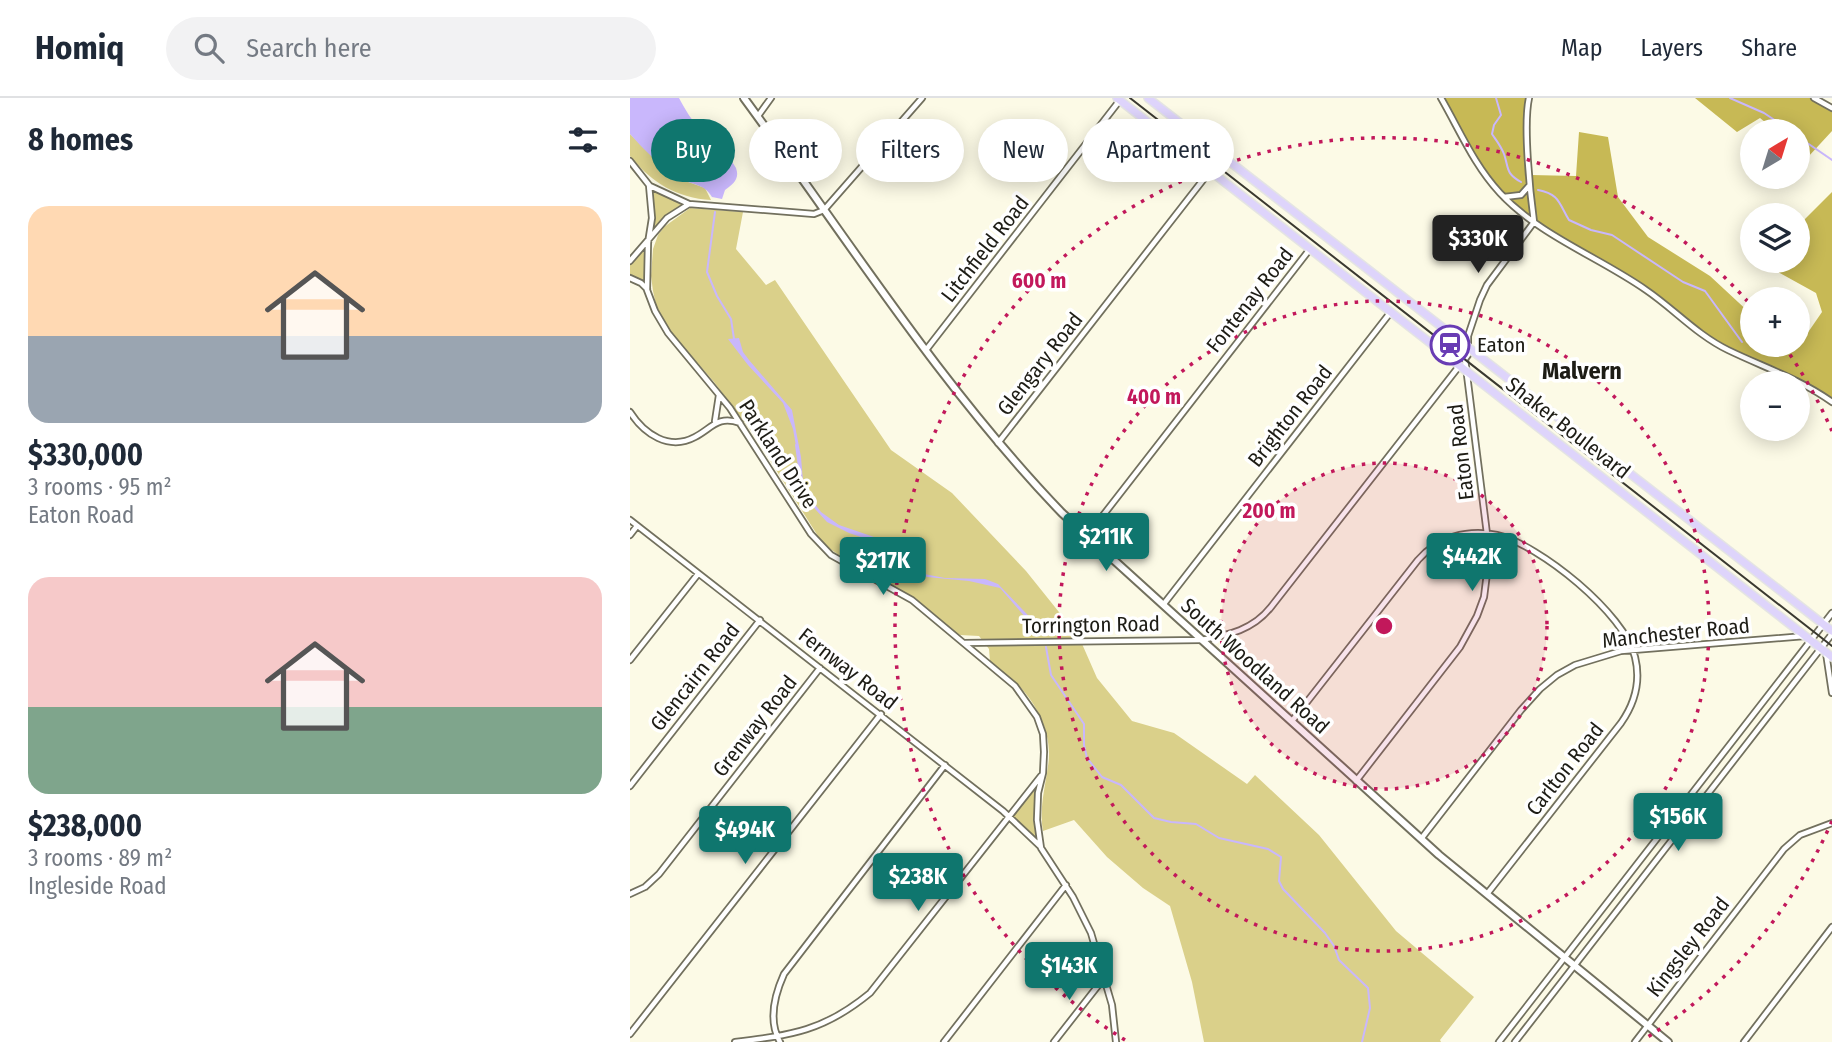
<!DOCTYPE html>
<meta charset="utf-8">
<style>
:root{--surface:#fff;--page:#f2f2f3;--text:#1f2937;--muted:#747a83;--line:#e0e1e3;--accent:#0f766e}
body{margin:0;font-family:"Fira Sans Condensed",sans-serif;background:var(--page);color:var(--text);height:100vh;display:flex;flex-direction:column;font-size:26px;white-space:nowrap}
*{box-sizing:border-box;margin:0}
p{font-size:23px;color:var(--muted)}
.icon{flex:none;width:38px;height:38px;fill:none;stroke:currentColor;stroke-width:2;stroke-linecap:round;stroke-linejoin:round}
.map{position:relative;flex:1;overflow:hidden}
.side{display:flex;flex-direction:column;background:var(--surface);width:630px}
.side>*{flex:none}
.hud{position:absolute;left:21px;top:21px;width:665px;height:63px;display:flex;gap:14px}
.needle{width:46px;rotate:38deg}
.controls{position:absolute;left:1110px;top:21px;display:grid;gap:14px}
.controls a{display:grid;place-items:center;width:70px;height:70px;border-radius:50%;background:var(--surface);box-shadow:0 4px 18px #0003;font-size:35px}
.price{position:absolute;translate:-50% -60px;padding:0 16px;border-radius:7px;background:var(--accent);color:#fff;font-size:23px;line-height:46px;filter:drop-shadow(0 2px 4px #0008)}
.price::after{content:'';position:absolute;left:50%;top:42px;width:21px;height:16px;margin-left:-10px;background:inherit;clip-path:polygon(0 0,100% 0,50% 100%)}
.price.current{background:#222;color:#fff}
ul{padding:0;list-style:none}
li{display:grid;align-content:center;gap:14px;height:371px;padding:0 28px}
li span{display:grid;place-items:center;height:217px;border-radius:21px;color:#555}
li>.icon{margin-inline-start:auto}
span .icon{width:126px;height:126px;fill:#fffc;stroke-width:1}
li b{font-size:30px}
h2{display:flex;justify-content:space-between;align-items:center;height:84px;padding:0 28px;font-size:30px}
.chip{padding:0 24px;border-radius:32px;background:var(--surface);box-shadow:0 4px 18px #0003;font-size:24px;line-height:63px}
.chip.current{background:var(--accent);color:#fff}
header{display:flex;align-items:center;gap:42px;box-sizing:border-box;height:98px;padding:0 35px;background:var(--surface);border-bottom:2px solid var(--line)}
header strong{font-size:33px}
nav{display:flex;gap:38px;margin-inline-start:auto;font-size:24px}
.search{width:490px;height:63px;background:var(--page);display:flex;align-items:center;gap:18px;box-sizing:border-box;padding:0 24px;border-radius:38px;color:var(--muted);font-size:26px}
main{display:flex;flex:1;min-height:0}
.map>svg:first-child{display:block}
</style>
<header>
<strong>Homiq</strong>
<div class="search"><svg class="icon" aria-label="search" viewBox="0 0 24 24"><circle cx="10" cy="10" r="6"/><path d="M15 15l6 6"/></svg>Search here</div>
<nav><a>Map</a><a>Layers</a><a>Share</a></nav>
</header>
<main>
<section class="side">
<h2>8 homes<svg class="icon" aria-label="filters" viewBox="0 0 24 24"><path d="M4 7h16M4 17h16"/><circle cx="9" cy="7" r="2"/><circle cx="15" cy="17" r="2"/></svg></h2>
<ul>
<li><span style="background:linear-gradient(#ffd9b3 60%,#9aa5b1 0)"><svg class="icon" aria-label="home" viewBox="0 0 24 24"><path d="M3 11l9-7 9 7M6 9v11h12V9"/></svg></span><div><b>$330,000</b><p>3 rooms · 95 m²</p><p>Eaton Road</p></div></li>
<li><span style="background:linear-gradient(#f6c9c9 60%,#7fa58c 0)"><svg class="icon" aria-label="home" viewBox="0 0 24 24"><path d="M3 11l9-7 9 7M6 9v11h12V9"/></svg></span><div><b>$238,000</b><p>3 rooms · 89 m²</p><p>Ingleside Road</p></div></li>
</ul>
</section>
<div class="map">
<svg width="1202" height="944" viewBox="0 0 1202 944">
<rect width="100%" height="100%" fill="#fcfae6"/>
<!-- green -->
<path fill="#dad08a" d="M 0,36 L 47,80 L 75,90 L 81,102 C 47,100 22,85 0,58 Z
M 19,87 L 59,106 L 37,120 L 18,145 L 17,192 L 11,185 L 0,180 L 0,163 L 18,145 L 21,131 Z
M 60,110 L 113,114 L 106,151 L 136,187 L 145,182 L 261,352 L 322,395 L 396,473 L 449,539 L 467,580 L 502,623 L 544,635 L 617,686 L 625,677 L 689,737 L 766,833 L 844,899 L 810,942 L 811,944 L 574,944 L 562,884 L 540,808 L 513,790 L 477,759 L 444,722 L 413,733 C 409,711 415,690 418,668 C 423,638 409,609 389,588 C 380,579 368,572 360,563 L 359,551 L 349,538 L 330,537 L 326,535 L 286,501 L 216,462 L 193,446 L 124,337 L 84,284 L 39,232 L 26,207 L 23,193 L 21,178 L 23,151 L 28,137 L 34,129 Z
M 413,675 C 406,701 407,723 411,750 L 380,718 Z"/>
<!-- forest -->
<path fill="#c7b955" d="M 811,0 L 899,0 L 897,9 L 901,77 L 946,78 L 949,34 L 978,39 L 988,99 L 1018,139 L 1080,178 L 1122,217 L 1122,247 L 1170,246 L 1192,214 L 1186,195 L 1139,169 L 1142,163 L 1167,163 L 1167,129 L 1202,94 L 1202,304 L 1189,294 L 1076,240 L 1015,191 L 918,133 L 885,109 L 854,76 Z
M 1065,0 L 1184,0 L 1202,10 L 1202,33 L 1178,59 L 1167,50 L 1167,33 L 1146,33 L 1130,20 L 1107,34 Z"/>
<!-- water -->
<path fill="#c9b7fc" d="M 0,0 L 49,0 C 55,11 62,24 72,32 C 79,38 102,61 106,70 C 110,81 103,86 95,92 L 92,101 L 82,99 C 74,84 58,87 45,78 C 29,66 13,51 0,36 Z
M 109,240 L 113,254 L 119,262 L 162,312 L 171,359 L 173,383 L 177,396 L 191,414 L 209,427 L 244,439 L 265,461 L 294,476 L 315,480 L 355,481 L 368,486 L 416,536 L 414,537 L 403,523 L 396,520 L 370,490 L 339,483 L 297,479 L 264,462 L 255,452 L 243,443 L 219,435 L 197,424 L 175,400 L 163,331 L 153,305 L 118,267 L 98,241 Z"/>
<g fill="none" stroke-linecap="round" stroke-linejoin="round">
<!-- stream -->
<path stroke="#c9b7fc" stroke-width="2" d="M 866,0 L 871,17 L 864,27 L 862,36 C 866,42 871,48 874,56 C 879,70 875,75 891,84
M 1100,0 L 1134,15 L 1161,33
M 1167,38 L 1202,62
M 908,92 C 930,96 929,106 939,122 L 961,132 L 982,137 L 1053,184 L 1075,193 L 1112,244
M 85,114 L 77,174 L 87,198 L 101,221 L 104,241
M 166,347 L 170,376
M 241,442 L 268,467 L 284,472
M 416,549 L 421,577 L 454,626 L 454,647 L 457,660 L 472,679 L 491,687 L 524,720 L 541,724 L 566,726 L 589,740 L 638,751 L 651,759 L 649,783 L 653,791 L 695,835 L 704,848 L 709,862 L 738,890 L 740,910 L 732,944"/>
<defs>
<path id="minor" d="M 811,0 C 830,33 844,67 870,95 C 910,138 969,159 1016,192 C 1044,211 1067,237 1098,252 C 1133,269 1170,281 1202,304
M 1184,0 L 1202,10
M 128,18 L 141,0
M 0,63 L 19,87 L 22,120 L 18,145 L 17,192 L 25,213 L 38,235 L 100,310 L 181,436 L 201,457 L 282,502 L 385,588 L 407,619 L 413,636 L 414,654 L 413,675 L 408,695 L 407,722 L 411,750 L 443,799 L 461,835 L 482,907 L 486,944
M 20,88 L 59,106
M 874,99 L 891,97 L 899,88
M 0,163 L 37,120 L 59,106 L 184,116 L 194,112 L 292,0
M 0,180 L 11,185 L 17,191
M 296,252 L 490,2
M 0,314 C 14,336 39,353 65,339 C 82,330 88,317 110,325
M 85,323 L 89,297
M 368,345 L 580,73
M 0,422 L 373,713 L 410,748
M 0,437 L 7,428
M 457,438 L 680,151
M 533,507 L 760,215
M 334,545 L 571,542 C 599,537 623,532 641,509 L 830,267
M 1196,555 L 1202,595
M 0,562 L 68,476
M 662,623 L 788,462 C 808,439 837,431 867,437 C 909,446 995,516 1005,559 C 1011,583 1005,605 991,625 L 857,796
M 726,683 L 830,549 L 847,518 L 854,499 L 858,467 L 857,436 L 835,261 L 838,257 L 838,238 L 850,202 L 857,187 L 904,124 C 900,95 893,27 899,0
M 0,688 L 130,522
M 791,741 L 891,612 L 910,591 L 927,577 L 945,567 L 991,553 L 1175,538
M 0,796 L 15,789 L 29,776 L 190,570
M 0,936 L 251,616
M 105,944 C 162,937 194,933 240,895 L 411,678
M 150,944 C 138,923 145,896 154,876 L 315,667
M 314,944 L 436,787
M 424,944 L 474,880
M 869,944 L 1202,515
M 885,944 L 1202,536
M 1005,944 L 1154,751 L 1170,737 L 1202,725
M 1114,944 L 1202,829"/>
<path id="tertiary" d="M 114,0 C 217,140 311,289 432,415 L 809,757 L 1038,944"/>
<path id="primary" d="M 487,0 L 1202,559
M 518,0 L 1202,533"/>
</defs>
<!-- minor casing -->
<use href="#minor" stroke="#72705e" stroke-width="8"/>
<!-- tertiary casing -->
<use href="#tertiary" stroke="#72705e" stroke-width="10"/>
<!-- primary casing -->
<use href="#primary" stroke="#e4e4e3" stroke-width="10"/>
<!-- minor -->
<use href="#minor" stroke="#fff" stroke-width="4.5"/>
<!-- tertiary -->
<use href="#tertiary" stroke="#fff" stroke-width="6"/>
<!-- primary -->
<use href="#primary" stroke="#ded4fb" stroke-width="7"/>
<!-- tram -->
<path stroke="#3a3930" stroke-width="2" d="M 500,0 L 1202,548"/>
</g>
<!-- distance rings -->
<circle cx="754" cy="528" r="163" fill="#c2185b" fill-opacity=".12"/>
<g fill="none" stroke="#c2185b" stroke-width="3.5" stroke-dasharray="3.5 7">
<circle cx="754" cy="528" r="163"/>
<circle cx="754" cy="528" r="325"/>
<path d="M1202 723A488 488 0 0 1 1013 942M495 942A488 488 0 1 1 1119 205M1154 248A488 488 0 0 1 1202 333"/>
</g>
<!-- icons -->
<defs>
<symbol id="station-ring" viewBox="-11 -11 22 22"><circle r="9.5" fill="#fff" stroke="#693cb4" stroke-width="1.5"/><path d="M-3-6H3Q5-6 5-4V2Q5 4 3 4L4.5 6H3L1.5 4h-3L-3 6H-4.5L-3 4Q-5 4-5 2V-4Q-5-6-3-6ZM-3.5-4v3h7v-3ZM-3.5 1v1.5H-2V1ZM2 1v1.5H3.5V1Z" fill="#693cb4"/></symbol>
</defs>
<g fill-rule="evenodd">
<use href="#station-ring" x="798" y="225" width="44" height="44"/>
</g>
<g text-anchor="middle" stroke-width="7" stroke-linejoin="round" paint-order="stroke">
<!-- street labels -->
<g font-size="21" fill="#1d1c15" stroke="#fff">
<text transform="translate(355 151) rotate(-52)" y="7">Litchfield Road</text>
<text transform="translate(620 202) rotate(-52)" y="7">Fontenay Road</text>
<text transform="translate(410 266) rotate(-52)" y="7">Glengary Road</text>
<text transform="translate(660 318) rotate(-52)" y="7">Brighton Road</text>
<text transform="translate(938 330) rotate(38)" y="7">Shaker Boulevard</text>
<text transform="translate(831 354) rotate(-97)" y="7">Eaton Road</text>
<text transform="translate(148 356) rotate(57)" y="7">Parkland Drive</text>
<text transform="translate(461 527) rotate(-1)" y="7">Torrington Road</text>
<text transform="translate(1046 535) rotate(-6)" y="7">Manchester Road</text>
<text transform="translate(625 568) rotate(42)" y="7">South Woodland Road</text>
<text transform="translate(218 571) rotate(38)" y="7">Fernway Road</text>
<text transform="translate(65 579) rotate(-52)" y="7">Glencairn Road</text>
<text transform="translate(125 628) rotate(-52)" y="7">Grenway Road</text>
<text transform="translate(935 671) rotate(-52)" y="7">Carlton Road</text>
<text transform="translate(1058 849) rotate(-52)" y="7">Kingsley Road</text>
</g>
<!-- poi labels -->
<g font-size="21" fill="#1d1c15" stroke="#fff" text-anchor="start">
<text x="847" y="254">Eaton</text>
</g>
<!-- quarter labels -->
<g font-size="24" font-weight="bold" fill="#1d1c15" stroke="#fff">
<text x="952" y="281">Malvern</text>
</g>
</g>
<circle cx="754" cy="528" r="10" fill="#c2185b" stroke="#fff" stroke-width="3.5"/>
<g font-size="21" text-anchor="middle" font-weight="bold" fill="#c2185b" stroke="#fff" stroke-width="7" stroke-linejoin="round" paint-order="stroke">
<text x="409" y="190">600 m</text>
<text x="524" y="306">400 m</text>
<text x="639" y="420">200 m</text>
</g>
</svg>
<div class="controls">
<a><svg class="needle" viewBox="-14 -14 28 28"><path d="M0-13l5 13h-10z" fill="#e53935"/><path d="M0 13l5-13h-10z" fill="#747a83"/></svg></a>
<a><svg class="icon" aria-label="layers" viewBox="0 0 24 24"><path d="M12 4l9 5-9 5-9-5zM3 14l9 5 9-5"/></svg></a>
<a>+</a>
<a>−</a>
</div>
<b class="price current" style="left:848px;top:177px">$330K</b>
<b class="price" style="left:476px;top:475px">$211K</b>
<b class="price" style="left:842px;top:495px">$442K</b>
<b class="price" style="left:253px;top:499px">$217K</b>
<b class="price" style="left:1048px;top:755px">$156K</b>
<b class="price" style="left:115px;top:768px">$494K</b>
<b class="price" style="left:288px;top:815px">$238K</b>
<b class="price" style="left:439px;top:904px">$143K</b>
<div class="hud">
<a class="chip current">Buy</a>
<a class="chip">Rent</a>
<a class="chip">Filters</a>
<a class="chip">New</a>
<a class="chip">Apartment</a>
</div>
</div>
</main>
